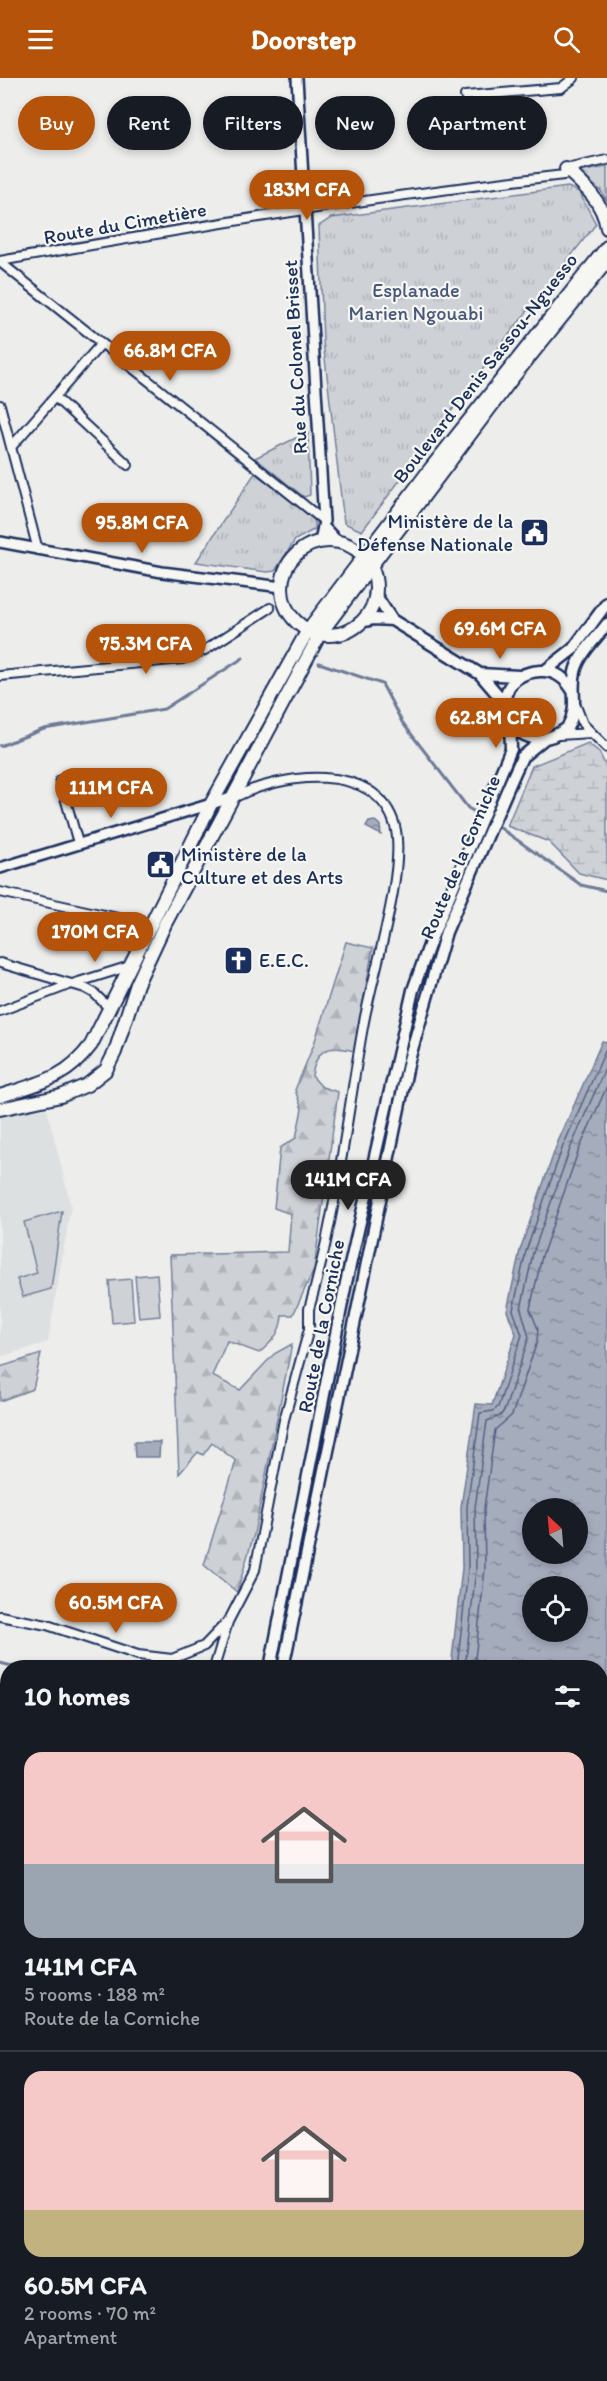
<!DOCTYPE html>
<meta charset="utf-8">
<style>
:root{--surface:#171b24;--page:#242831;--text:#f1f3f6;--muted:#9ea1a6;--line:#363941;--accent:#b45309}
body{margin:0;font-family:Itim,sans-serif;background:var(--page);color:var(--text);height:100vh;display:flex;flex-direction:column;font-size:22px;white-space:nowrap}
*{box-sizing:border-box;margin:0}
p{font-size:20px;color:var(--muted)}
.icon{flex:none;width:33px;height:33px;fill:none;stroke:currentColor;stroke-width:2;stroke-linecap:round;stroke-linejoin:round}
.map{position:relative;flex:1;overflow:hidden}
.panel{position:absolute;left:0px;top:1582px;width:608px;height:722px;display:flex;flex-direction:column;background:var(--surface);border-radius:24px 24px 0 0;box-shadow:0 3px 9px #0003}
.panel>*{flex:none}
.hud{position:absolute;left:18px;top:18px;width:572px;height:54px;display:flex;gap:12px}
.needle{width:39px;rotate:334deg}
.buttons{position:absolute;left:522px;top:1420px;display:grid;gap:12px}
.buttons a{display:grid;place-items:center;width:66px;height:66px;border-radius:50%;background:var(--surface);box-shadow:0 3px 9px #0003;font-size:30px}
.price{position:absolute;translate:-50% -51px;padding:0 14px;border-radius:21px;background:var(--accent);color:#fff;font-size:20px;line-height:39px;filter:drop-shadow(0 2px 3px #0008)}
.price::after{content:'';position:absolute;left:50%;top:36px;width:18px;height:14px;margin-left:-9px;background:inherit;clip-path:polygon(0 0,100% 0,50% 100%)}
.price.selected{background:#222;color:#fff}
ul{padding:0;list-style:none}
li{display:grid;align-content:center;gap:12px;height:318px;padding:0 24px}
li+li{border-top:2px solid var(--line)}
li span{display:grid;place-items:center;height:186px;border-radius:18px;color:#555}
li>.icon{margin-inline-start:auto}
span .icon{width:108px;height:108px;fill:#fffc;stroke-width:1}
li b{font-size:26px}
h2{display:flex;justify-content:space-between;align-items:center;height:72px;padding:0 24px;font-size:26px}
.tag{padding:0 21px;border-radius:27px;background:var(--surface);box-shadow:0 3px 9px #0003;font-size:21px;line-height:54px}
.tag.selected{background:var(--accent);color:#fff}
header{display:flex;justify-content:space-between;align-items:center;height:78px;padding:0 24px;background:var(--accent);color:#fff;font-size:27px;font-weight:700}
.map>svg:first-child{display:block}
</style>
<header><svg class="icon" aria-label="menu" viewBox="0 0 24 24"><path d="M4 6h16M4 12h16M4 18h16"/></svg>Doorstep<svg class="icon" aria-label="search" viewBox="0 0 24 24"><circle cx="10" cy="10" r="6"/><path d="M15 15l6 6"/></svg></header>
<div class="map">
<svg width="607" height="2303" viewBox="0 0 607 2303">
<defs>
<pattern id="forest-firs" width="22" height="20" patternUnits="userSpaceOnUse" patternTransform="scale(1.5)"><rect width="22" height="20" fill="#ced2d7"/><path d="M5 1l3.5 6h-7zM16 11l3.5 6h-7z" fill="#b0b5bb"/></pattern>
<pattern id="wetland-marsh" width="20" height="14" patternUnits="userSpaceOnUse" patternTransform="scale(1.5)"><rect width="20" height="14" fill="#ced2d7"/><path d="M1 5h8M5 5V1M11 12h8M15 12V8" fill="none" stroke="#b0b5bb"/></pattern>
<pattern id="park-tufts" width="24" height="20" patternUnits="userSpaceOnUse" patternTransform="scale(1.5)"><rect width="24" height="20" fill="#ced2d7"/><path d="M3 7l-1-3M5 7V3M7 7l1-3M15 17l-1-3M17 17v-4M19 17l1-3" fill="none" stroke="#b0b5bb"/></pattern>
<pattern id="water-ripples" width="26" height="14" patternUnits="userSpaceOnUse" patternTransform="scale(1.5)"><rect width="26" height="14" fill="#a5acbc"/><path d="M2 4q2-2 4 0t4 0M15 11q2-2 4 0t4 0" fill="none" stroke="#868c9c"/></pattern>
</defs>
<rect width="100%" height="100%" fill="#edeeec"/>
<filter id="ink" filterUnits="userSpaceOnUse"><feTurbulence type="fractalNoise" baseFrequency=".0167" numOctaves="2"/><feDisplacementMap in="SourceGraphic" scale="12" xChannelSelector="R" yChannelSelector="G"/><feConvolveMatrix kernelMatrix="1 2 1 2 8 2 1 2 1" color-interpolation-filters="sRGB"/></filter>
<g filter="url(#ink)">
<!-- built -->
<path fill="#dde0e1" d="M 47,1031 L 71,1128 L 48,1264 L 0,1279 L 0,1039 L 24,1032 Z"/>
<!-- green -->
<path fill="#ced2d7" stroke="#74809a" stroke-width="1.5" d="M 62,1133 L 51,1211 L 23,1219 L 17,1201 L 37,1195 L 24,1144 Z
M 157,1196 L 160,1238 L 139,1240 L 135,1198 Z
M 131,1201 L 134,1243 L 112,1245 L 109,1203 Z"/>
<!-- forest -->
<path fill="url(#forest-firs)" stroke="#74809a" stroke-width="1.5" d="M 346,864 L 373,870 L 354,973 C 328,966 316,971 312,998 L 322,1009 L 338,1014 L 314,1191 L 293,1237 L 282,1237 C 281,1255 272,1264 259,1275 L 227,1263 L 212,1298 L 240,1312 L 274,1276 L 292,1266 L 254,1456 L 237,1514 L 204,1487 L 236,1383 L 212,1365 L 203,1377 L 198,1374 L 179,1396 L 170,1177 L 288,1174 L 291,1136 L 274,1130 L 280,1070 L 296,1060 L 302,1031 L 295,1012 L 314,966 Z
M 41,1276 L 33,1311 L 0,1323 L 0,1289 Z"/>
<!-- wetland -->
<path fill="url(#wetland-marsh)" stroke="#74809a" stroke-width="1.5" d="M 588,665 L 599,674 L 607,691 L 607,802 L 579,795 L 549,764 L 507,748 L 532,688 Z
M 381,2297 L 439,2297 L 438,2303 L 380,2303 Z"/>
<!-- park -->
<path fill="url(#park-tufts)" stroke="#74809a" stroke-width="1.5" d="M 607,89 L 607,123 L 601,113 L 579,94 Z
M 568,109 L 579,114 L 596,146 L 497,272 L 362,453 L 344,445 L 323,263 L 319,148 L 331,140 Z
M 308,354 L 310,417 L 304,419 L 255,380 Z
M 255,395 L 315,442 L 315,451 L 295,462 L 275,493 L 267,494 L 196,484 Z"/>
<!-- water -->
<path fill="url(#water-ripples)" stroke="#6e7a96" stroke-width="1.5" fill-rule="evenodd" d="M 375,743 L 380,747 L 381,757 L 366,749 L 369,744 Z
M 602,963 L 607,964 L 607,2303 L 438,2303 L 439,2296 L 600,2296 L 600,1590 L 451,1590 L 462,1490 L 461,1429 L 476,1326 L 492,1327 L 516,1256 L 507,1233 L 520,1172 L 557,1066 ZM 532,1431 L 578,1431 L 578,1476 L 532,1476 ZM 532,1509 L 578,1509 L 578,1554 L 532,1554 Z
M 134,1364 L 160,1364 L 159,1379 L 135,1379 Z"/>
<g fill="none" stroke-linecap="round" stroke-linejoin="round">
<!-- shore -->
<path stroke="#526184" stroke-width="1.5" d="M 457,1590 L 468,1491 L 467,1429 L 480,1335 L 493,1333 L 498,1329 L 522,1257 L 513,1232 L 526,1173 L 563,1068 L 607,969
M 465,1590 L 476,1491 L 475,1430 L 487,1343 L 500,1338 L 505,1331 L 529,1259 L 521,1231 L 533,1175 L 570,1071 L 607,986
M 474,1590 L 485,1491 L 484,1430 L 495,1352 L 512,1337 L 537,1264 L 538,1251 L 530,1231 L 542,1178 L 578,1074 L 607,1008"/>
<!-- stream -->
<path stroke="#6e7a96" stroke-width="3" d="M 319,585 L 382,606 L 402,644 L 468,730 L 480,737
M 0,668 L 44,651 L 164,631 L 243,580
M 496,747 L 581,807 L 607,813
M 0,1585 L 20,1590"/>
<defs>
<path id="minor" d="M 465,18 L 561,10 L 574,0
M 0,183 C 188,150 375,118 564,97 L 566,91 L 607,82
M 0,184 L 324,443
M 55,319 L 128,387
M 0,327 L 38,472
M 12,368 L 101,266
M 0,598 L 183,581 L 205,572 L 270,530
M 576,628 L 583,646 L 607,670
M 559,657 L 591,655
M 60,702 L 78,765
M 0,814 L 150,847
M 0,885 L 85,910 L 94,915 L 110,931
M 0,933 L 69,907 L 130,888
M 0,1538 L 47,1547 L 138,1577 L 172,1581 L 204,1568 L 229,1542 L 255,1492 L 284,1342 L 309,1251 L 309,1231 C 336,1140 346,1043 363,949 C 371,901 407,792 395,748 C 376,681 279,696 233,720
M 214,1590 L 228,1544
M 0,1923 L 8,1922
M 0,2078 L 8,2077
M 0,2123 L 8,2232
M 75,2296 L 76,2303
M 152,2296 L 152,2303
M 0,2303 L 11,2302"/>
<path id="tertiary" d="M 297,0 L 324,443 L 320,464
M 324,449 L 338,464
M 0,464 L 162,494 L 282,509
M 0,790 L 231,720"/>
<path id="secondary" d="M 375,516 L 392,542 L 480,596 L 504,624
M 361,544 L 374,541 L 392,542
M 546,592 L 573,571 L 607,525
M 480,596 L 519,598
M 573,613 C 566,601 555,592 540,593 C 474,598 512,691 567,650 C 580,628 570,616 575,594 C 579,576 596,561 607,546
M 270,1590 L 346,1205 L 413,912 L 432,859 L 511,671 L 510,645
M 283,1590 L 409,982 L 446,854 L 512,701 L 522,679 L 544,661
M 0,2193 L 8,2193
M 355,2303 L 356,2296
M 366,2303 L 367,2296"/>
<path id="primary" d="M 566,91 C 585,108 603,124 607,150
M282 510a47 47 0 1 1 94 0a47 47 0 1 1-94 0Z
M 0,1018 C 39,1005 65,1002 91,967 L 210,728 L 308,552 L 431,390 L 607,169
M 0,1031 L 61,1018 L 87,1007 L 106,992 L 115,974 L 137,906 L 165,846 L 320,556 L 514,298 L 607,183"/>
</defs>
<!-- minor casing -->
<use href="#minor" stroke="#1b2f5e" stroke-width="12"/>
<!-- tertiary casing -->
<use href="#tertiary" stroke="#1b2f5e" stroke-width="14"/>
<!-- secondary casing -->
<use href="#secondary" stroke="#1b2f5e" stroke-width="15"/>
<!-- primary casing -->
<use href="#primary" stroke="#1b2f5e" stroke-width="16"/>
<!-- minor -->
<use href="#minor" stroke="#f6f6f2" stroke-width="8"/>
<!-- tertiary -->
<use href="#tertiary" stroke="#f6f6f2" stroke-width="9"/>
<!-- secondary -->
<use href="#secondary" stroke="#f6f6f2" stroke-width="10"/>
<!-- primary -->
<use href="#primary" stroke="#f6f6f2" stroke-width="12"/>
</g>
</g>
<!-- icons -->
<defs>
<symbol id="civic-square" viewBox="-11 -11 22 22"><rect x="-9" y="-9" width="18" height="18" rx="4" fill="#1b2f5e" stroke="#f6f6f2"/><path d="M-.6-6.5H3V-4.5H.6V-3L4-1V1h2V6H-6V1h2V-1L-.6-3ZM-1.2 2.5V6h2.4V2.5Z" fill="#fff"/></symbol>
<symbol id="church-square" viewBox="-11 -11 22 22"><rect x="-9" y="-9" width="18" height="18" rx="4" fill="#1b2f5e" stroke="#f6f6f2"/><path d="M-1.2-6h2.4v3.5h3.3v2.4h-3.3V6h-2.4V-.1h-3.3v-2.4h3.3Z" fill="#fff"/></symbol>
</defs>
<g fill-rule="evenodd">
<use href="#civic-square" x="518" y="438" width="33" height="33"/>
<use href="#civic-square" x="144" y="770" width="33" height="33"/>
<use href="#church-square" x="222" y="866" width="33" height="33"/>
</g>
<g text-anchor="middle" stroke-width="4.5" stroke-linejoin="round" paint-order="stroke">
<!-- street labels -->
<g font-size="20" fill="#1b2f5e" stroke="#f6f6f2">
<text transform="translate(125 145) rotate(-10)" y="7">Route du Cimetière</text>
<text transform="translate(295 279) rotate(-93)" y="7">Rue du Colonel Brisset</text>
<text transform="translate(485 290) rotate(-52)" y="7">Boulevard Denis Sassou-Nguesso</text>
<text transform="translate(460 779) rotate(-67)" y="7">Route de la Corniche</text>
<text transform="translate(321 1248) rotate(-79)" y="7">Route de la Corniche</text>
</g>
<!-- park labels -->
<g font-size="20" fill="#48587c" stroke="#f6f6f2">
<text x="416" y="219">Esplanade<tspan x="416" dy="23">Marien Ngouabi</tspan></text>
</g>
<!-- poi labels -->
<g font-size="20" fill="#1b2f5e" stroke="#f6f6f2" text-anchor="start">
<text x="513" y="450" text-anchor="end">Ministère de la<tspan x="513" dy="23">Défense Nationale</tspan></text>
<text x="181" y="783">Ministère de la<tspan x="181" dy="23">Culture et des Arts</tspan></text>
<text x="259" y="889">E.E.C.</text>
</g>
</g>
</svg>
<div class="buttons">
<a><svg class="needle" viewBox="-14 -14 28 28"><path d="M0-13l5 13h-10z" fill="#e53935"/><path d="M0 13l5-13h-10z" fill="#9ea1a6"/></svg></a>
<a><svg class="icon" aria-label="locate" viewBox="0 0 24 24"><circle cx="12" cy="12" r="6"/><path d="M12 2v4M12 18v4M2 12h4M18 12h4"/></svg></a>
</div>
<b class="price" style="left:307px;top:143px">183M CFA</b>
<b class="price" style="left:170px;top:304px">66.8M CFA</b>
<b class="price" style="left:142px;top:476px">95.8M CFA</b>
<b class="price" style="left:500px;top:582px">69.6M CFA</b>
<b class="price" style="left:146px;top:597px">75.3M CFA</b>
<b class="price" style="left:496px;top:671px">62.8M CFA</b>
<b class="price" style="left:111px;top:741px">111M CFA</b>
<b class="price" style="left:95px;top:885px">170M CFA</b>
<b class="price selected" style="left:348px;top:1133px">141M CFA</b>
<b class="price" style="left:116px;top:1556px">60.5M CFA</b>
<div class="hud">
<a class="tag selected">Buy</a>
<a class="tag">Rent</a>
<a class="tag">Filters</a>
<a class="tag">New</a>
<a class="tag">Apartment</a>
</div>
<section class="panel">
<h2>10 homes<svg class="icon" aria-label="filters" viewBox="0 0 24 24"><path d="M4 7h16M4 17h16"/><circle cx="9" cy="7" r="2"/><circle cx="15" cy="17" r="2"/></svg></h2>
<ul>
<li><span style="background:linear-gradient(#f6c9c9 60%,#9aa5b1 0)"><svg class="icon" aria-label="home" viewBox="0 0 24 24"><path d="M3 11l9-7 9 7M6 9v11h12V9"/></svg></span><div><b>141M CFA</b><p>5 rooms · 188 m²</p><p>Route de la Corniche</p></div></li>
<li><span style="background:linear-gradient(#f6c9c9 75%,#c2b280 0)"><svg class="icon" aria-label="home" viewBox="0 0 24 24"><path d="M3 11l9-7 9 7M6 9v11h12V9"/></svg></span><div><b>60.5M CFA</b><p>2 rooms · 70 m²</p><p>Apartment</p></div></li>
</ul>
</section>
</div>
